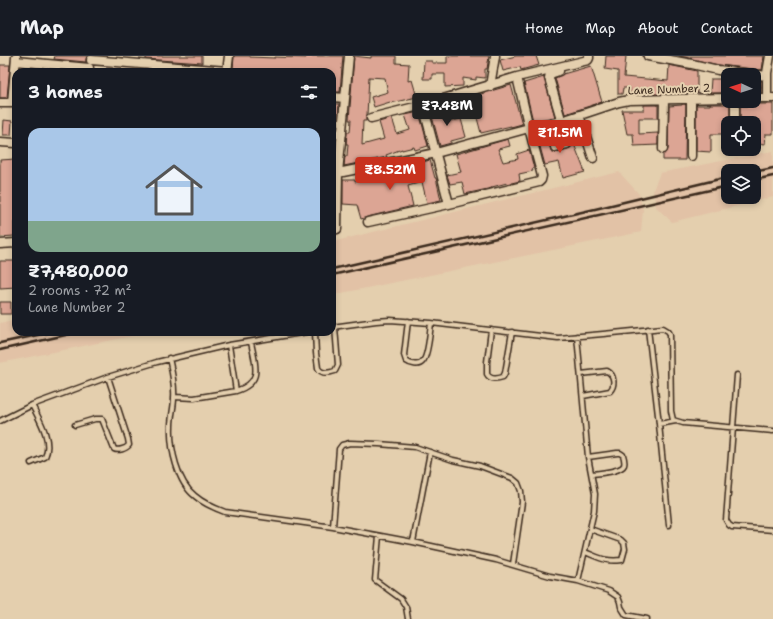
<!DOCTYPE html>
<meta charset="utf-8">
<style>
:root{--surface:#171b24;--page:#242831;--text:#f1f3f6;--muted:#9ea1a6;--line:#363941;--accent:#c8321e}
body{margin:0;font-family:"Shantell Sans",sans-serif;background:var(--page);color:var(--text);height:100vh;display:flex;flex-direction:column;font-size:15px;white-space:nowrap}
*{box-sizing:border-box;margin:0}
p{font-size:13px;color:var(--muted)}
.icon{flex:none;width:22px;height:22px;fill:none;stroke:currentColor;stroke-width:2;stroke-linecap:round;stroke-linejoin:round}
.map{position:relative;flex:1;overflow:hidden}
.panel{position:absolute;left:12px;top:12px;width:324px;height:268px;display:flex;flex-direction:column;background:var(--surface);border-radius:12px;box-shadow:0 2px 6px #0003}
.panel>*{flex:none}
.needle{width:26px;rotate:273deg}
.tools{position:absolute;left:721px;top:12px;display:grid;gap:8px}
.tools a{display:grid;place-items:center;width:40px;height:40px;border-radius:8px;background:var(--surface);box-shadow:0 2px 6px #0003;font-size:20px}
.price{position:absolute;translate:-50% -34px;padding:0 9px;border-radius:4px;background:var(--accent);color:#fff;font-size:13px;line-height:26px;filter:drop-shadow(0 1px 2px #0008)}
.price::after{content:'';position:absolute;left:50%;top:24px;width:12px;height:9px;margin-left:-6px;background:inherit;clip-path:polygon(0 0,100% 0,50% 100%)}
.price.current{background:#222;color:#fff}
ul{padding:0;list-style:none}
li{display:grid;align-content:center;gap:8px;height:212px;padding:0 16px}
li+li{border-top:1px solid var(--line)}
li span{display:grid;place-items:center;height:124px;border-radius:12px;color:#555}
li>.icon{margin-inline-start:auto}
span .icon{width:72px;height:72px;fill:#fffc;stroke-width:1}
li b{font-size:17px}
h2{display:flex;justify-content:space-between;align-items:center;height:48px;padding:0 16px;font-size:17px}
header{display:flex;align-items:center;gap:24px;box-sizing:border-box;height:56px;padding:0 20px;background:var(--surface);border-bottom:1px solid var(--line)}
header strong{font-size:19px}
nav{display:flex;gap:22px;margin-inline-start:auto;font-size:14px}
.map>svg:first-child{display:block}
</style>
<header>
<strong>Map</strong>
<nav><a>Home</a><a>Map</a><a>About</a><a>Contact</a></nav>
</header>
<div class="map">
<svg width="773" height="563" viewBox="0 0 773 563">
<rect width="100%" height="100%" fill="#e4cfae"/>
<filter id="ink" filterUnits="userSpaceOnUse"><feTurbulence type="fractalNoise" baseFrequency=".025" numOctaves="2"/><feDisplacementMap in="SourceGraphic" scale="8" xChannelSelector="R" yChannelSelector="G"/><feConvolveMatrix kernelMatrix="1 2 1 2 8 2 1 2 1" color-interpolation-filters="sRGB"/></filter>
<g filter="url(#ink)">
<!-- built -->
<path fill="#e2c2a6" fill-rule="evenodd" d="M 773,95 L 773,141 L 672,166 L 656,151 L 653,134 L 660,117 ZM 728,115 L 754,115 L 754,141 L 728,141 Z
M 619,116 L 639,138 L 643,154 L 641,176 L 332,239 L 332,186 Z
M 16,263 L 16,276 L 152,276 L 0,307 L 0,267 Z"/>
<!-- building -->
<path fill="#dca594" stroke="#3b2a1e" d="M 55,0 L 87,0 L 86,3 L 86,6 L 54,3 Z
M 146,0 L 202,0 L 202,7 L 146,3 Z
M 234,0 L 250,0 L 250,1 L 275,2 L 275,1 L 306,2 L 306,0 L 343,0 L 340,36 L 332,36 L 332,16 L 266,15 L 266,16 L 253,16 L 253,15 L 241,15 L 241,13 L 233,13 Z
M 354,0 L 371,2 L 371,0 L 396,0 L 396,7 L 409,8 L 408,25 L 412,24 L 417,41 L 391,47 L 390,46 L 374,51 L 371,41 L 388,36 L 385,22 L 369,21 L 367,59 L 366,61 L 366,65 L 363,65 L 362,89 L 384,83 L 379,66 L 392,62 L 397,78 L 410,74 L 405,59 L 419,56 L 428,90 L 415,94 L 414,91 L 402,94 L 402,93 L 386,99 L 387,101 L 344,110 L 345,100 L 347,100 L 348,88 L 346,88 L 347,76 L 350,76 L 351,64 L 349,64 Z
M 447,0 L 489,0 L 487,13 L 485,13 L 485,22 L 476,21 L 476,24 L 463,22 L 463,30 L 445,31 L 445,18 L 432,18 L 432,23 L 423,23 L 424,5 L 432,5 L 432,7 L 447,7 Z
M 516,0 L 536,0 L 539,9 L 521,14 L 520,11 L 503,15 L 500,4 Z
M 606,0 L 626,0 L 624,21 L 668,25 L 669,9 L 697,15 L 697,37 L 667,37 L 667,38 L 630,38 L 630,32 L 623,32 L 622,38 L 618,38 L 618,15 L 605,13 Z
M 679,0 L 764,0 L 762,14 L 719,9 Z
M 0,9 L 10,9 L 7,42 L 0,42 Z
M 591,10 L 602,46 L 565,58 L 555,22 L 563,18 Z
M 544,21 L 555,61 L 533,65 L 524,27 Z
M 711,23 L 728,23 L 728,37 L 710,37 Z
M 754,24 L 762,25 L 761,36 L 754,36 Z
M 511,29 L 522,68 L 511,71 L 511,70 L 481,77 L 476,58 L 462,61 L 457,45 Z
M 332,48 L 339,48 L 338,63 L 332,63 Z
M 682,48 L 686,48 L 685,104 L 663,104 L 663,98 L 667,96 L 668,93 L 669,50 L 682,49 Z
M 696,48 L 697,49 L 710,49 L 710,48 L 728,48 L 728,49 L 730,49 L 730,67 L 728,67 L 728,78 L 711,78 L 711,96 L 696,95 Z
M 754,48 L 773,48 L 773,78 L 766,78 L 765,88 L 754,87 L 754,67 L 740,67 L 740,50 L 754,50 Z
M 442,49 L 446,67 L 461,63 L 466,81 L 451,85 L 451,87 L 440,90 L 430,53 Z
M 644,49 L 658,49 L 658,62 L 639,62 L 639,78 L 658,77 L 658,89 L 634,90 L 633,78 L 627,78 L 622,54 L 644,54 Z
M 4,64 L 12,65 L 11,79 L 3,79 Z
M 558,72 L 561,84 L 551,87 L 550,90 L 551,95 L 553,96 L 556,96 L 568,93 L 574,88 L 585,116 L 563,122 L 559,106 L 545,109 L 536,76 Z
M 508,83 L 510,90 L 498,93 L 503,106 L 518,103 L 517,98 L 529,94 L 534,112 L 532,113 L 533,115 L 519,118 L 520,125 L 507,128 L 507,127 L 492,131 L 492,132 L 465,138 L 462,126 L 450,128 L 447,119 L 461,116 L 456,98 Z
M 16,103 L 16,166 L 14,166 L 14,180 L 0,181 L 0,104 Z
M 430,104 L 435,122 L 436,122 L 441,144 L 427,147 L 422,126 L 408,130 L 413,150 L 367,161 L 361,163 L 357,149 L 343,148 L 343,124 L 355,124 L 355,126 L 366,123 L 400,123 L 400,117 L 420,111 L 419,107 Z
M 0,205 L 16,205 L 16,231 L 0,232 Z
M 0,246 L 11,246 L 11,258 L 0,258 Z"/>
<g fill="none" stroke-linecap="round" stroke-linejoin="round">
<defs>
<path id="lane" d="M 408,265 L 404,299 L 406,305 C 410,308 419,311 423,305 C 428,300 430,276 431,267
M 332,271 L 376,265 L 390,264 L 431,267 L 558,282 L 603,278 L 663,272 L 668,275 L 670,278 L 671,355 L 673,364 L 683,367 L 773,375
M 648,273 L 659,368 L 669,469
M 491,274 L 487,306 L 487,318 C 490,324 497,323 503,321 L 505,317 L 512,276
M 315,276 L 316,297 L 318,312 C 321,318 329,317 335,315 L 338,309 L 335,271
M 577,280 L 588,401 L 595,438 L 594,455 L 578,525
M 229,289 L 236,335 C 264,326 255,309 251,286
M 169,302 C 172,315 175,329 174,342 C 174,351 171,360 171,370 C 170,392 177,426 195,440 C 203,447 214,452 225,456 L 333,471 L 413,486 L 496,504 L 550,520 L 578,525 L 609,535 L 618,541 L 620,546 L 621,551 L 626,559 L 647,563
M 581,318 L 607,315 C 615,319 615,330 610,335 L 583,340
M 737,319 L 726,464 L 729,469 L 732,471 L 773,474
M 174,341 L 194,342 L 236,335
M 0,365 L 32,349 L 108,321 L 157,306 L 229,289 L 307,276
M 659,368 L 676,365
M 75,369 L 95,363 L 102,363 L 114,393 C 118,395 126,393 129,389 L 128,383 L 108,321
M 588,401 L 617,397 L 620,397 L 623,399 C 624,402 625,406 624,409 C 621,416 598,417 592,418
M 31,407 L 45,401 C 53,385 39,363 32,349
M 333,471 L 339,393 L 342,389 L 350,387 L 379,388 L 415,391 L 453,404 L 480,410 L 512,422 L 518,427 L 521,435 L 522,446 L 513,508
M 379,480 L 375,524 L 401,543 L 406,551 L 408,563
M 413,486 L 430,396
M 585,496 C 600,502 605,506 622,504 L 625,493 L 624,487 L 621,484 L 590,473"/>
<path id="street" d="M 648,0 L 692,8 L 718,14 L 767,20
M 91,4 L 227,15
M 16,5 L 89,12
M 227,16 L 229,0
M 490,30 L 495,0
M 332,41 L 345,42
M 754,42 L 773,42
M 767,42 L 767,17 L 770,0
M 691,43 L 691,100
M 735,45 L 735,67
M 0,47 L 16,47
M 12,47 L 16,1
M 423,49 L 449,148
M 579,59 L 593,102
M 371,62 L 423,49 L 517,21 L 588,4 L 589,2 L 589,0
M 332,78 L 342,78
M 0,86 L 16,87
M 555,91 L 567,88 L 568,87 L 549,22 L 550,18 L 559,15
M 663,93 L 664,43
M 332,117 L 338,117 L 436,97 L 529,72 L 562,65 L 619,46 L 629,44 L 728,42
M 368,166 L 449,148 L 539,126 L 541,124 L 542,120 L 529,72 L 517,21
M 332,174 L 337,173 L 338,117 L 349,0
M 0,188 L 16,187"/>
</defs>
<!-- lane casing -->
<use href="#lane" stroke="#3b2a1e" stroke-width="7"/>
<!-- street casing -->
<use href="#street" stroke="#3b2a1e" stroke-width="11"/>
<!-- lane -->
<use href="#lane" stroke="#e4cfae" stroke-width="4"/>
<!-- street -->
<use href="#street" stroke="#e4cfae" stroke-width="8"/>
<!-- rail -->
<path stroke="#3b2a1e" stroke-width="2.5" d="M 754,116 L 773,112
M 754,124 L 773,120
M 332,213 L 595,153 L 728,121
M 332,219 L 728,130
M 0,287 L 52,276
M 0,294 L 79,276"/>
</g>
</g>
<g text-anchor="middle" stroke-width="4" stroke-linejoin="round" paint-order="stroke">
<!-- street labels -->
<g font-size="11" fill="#3b2a1e" stroke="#e4cfae">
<text transform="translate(669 33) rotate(-2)" y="4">Lane Number 2</text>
</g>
</g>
</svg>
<div class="tools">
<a><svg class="needle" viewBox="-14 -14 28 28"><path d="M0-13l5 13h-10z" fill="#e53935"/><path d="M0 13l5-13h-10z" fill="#9ea1a6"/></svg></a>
<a><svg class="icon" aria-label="locate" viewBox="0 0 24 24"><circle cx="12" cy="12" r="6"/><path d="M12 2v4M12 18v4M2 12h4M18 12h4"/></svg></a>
<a><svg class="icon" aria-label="layers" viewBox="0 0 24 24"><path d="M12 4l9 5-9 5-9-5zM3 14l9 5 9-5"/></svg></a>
</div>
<b class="price current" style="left:447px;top:71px">₹7.48M</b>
<b class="price" style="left:560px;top:98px">₹11.5M</b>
<b class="price" style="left:390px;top:135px">₹8.52M</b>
<section class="panel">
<h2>3 homes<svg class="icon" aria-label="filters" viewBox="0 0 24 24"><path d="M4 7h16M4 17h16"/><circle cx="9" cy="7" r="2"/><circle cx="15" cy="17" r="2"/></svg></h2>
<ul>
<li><span style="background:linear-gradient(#a9c7e8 75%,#7fa58c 0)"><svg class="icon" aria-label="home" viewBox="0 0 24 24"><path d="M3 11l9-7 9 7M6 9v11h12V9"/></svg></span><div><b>₹7,480,000</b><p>2 rooms · 72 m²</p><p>Lane Number 2</p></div></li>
</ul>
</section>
</div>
